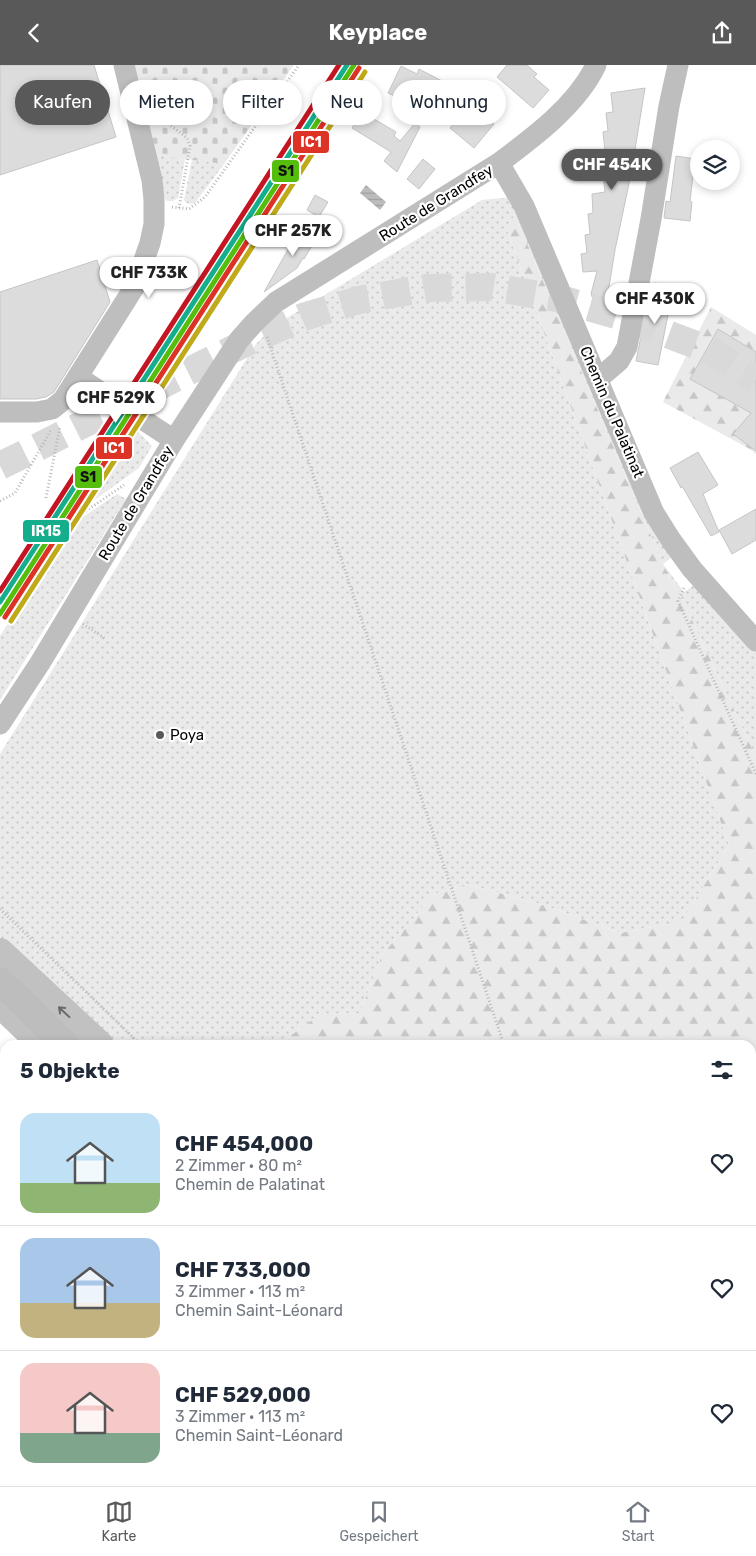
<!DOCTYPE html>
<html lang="de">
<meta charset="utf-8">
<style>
:root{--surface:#fff;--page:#f6f6f7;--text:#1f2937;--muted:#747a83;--line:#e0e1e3;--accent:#595959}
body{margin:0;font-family:Rubik,sans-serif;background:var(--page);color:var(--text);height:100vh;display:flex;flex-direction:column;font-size:19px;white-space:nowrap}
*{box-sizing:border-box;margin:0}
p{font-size:16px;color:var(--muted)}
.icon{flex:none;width:28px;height:28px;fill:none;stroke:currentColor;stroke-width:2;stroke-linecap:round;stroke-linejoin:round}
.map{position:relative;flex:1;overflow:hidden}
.drawer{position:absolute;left:0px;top:975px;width:756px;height:446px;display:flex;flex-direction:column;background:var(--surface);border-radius:15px 15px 0 0;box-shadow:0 2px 8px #0003}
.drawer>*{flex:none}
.hud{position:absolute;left:15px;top:15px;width:500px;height:45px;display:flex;gap:10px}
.buttons{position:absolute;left:690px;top:75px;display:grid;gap:10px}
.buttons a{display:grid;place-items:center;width:50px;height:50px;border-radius:50%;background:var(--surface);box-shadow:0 2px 8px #0003;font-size:25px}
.price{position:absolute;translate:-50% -42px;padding:0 11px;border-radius:18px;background:#fff;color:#222;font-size:16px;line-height:32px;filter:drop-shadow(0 1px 2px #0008)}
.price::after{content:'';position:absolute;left:50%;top:30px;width:15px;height:11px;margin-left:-8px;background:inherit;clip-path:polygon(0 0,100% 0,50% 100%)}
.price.selected{background:var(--accent);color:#fff}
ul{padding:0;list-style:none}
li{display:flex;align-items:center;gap:15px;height:125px;padding:0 20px}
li+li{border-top:1px solid var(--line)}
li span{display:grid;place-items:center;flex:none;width:140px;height:100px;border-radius:15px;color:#555}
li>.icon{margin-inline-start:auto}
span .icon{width:60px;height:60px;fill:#fffc;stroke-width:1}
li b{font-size:21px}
h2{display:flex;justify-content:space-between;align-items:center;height:60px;padding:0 20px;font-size:21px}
.tag{padding:0 18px;border-radius:22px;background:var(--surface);box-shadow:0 2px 8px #0003;font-size:18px;line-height:45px}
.tag.selected{background:var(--accent);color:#fff}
header{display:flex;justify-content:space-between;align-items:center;height:65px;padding:0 20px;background:var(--accent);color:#fff;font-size:22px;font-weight:700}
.menu{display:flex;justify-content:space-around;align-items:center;height:70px;border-top:1px solid var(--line);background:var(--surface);font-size:14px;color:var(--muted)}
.menu a{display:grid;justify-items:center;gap:2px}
.menu .selected{color:var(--accent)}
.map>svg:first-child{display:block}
</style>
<header><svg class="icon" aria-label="back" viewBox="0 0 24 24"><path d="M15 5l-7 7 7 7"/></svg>Keyplace<svg class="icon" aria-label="share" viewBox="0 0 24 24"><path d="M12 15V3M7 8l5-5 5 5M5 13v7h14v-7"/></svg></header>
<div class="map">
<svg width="756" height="1421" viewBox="0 0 756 1421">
<defs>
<pattern id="grass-dots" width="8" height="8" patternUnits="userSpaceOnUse" patternTransform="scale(1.25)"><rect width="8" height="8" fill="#eaeaea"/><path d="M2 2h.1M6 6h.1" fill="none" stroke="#c7c7c7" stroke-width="1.8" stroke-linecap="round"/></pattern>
<pattern id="forest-firs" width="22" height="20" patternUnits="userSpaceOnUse" patternTransform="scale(1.25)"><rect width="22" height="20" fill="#eaeaea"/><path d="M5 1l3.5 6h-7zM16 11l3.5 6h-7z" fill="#c7c7c7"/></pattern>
<pattern id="cemetery-stones" width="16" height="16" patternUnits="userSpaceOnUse" patternTransform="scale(1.25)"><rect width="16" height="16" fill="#eaeaea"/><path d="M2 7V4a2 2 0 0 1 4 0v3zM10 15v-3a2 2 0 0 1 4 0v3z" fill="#c7c7c7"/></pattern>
<pattern id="water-rules" width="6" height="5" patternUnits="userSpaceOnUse" patternTransform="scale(1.25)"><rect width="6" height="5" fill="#bcbcbc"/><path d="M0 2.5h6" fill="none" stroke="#a0a0a0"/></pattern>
</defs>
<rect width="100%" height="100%" fill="#fff"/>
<!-- grass -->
<path fill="url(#grass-dots)" d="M 154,90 L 185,94 L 178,133 L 173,136 L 167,136 L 164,132 Z
M 192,94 L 224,99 L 195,138 L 190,139 L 185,137 L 184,135 Z
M 512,132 L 675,490 L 663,499 L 684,527 L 697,518 L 756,585 L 756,692 L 684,538 L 663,499 L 515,150 L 506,162 L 729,780 L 682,856 L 621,868 L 540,839 L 467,819 L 434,829 L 382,890 L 360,948 L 320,949 L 278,980 L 114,980 L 0,872 L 0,689 L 256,279 L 275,260 L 482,135 Z
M 129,361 L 137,366 L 152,381 L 139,403 L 82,444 L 127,377 L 122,374 Z
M 117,429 L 126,434 L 0,635 L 0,571 L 71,460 Z
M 751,1156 L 756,1159 L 756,1358 L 751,1359 Z
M 422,1416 L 549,1416 L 532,1421 L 419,1421 Z"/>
<!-- forest -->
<path fill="url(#forest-firs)" d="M 515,150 L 663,499 L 684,538 L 756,692 L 756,1159 L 751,1156 L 751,980 L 278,980 L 320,949 L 360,948 L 382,890 L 434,829 L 467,819 L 540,839 L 621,868 L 682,856 L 729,780 L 506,162 Z
M 711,242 L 756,270 L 756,389 L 748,383 L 663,337 Z
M 756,1358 L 756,1414 L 742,1421 L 668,1421 L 667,1420 L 662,1421 L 532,1421 L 549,1416 L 751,1416 L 751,1359 Z"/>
<!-- cemetery -->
<path fill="url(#cemetery-stones)" d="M 132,0 L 294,0 L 224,99 L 154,90 Z"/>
<!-- water -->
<path fill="url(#water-rules)" d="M 366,120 L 386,137 L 380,145 L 360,128 Z"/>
<!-- building -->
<path fill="#dcdcdc" stroke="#c5c5c5" d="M 0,0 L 94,0 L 116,72 L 0,110 Z
M 507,0 L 527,0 L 537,9 L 534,12 L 549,25 L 533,43 L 497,12 Z
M 401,1 L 417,9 L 419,4 L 442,16 L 427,47 L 388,28 Z
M 645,23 L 631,109 L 615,185 L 603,258 L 591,229 L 597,206 L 583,207 L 581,189 L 587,188 L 585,170 L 590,169 L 588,149 L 593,148 L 592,129 L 605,127 L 600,86 L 605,86 L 603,67 L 608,66 L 606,48 L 613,47 L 611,28 Z
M 470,38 L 494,59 L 474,83 L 450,63 Z
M 362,47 L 396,67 L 394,71 L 400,76 L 415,58 L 420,62 L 397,107 L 384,96 L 391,87 L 352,63 Z
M 676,91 L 695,94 L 690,136 L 692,137 L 690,156 L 664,153 L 666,136 L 670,137 Z
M 423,94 L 435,104 L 419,124 L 407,114 Z
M 315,130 L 328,137 L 319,152 L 307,145 Z
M 299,165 L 316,174 L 304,194 L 303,193 L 297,203 L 264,227 Z
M 97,195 L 110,237 L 54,327 L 46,332 L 36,334 L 0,334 L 0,227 Z
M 655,218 L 671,222 L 669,230 L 672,230 L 658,300 L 636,296 L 648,236 L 650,236 Z
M 718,264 L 756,287 L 756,386 L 733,369 L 751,348 L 690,314 Z
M 698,387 L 718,420 L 703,429 L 719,467 L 711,471 L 682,421 L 681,423 L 670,403 Z
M 756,444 L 756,475 L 732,489 L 719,465 Z"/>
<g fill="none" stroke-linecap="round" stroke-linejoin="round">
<!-- primary-tunnel -->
<path stroke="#d9d9d9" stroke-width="28" stroke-dasharray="28 14" stroke-linecap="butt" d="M 0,401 L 243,279 L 303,252 L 359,235 L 426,223 L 491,222 L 557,233 L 616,250 L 707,284 L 756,314"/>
<defs>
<path id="primary" d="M 0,916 L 66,980
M 103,1421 L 106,1416"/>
</defs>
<!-- primary casing -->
<use href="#primary" stroke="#dbdbdb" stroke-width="30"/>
<!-- path -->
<path stroke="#b8b8b8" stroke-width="3" stroke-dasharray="1 2.5" stroke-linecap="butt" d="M 157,50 L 187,73 L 190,81 L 179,143
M 172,142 L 189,144 L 205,132 L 299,0
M 267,272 L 504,980
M 46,433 L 60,361
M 0,436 L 15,428 L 51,365
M 80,450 L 124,420
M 684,523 L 678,536 L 756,709
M 83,559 L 106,574
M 0,844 L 141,980
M 751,1136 L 756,1134"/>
<!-- lane -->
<path stroke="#bebebe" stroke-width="10" d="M 0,1208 L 5,1201
M 0,1312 L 5,1316
M 0,1328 L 5,1321"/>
<!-- street -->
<path stroke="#bebebe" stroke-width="21" d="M 499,98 L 524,141 L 654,448 L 671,475 L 692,504 L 756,576
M 78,312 L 174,375
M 598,314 L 619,296 L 627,282 L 651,154 L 669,41 L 678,0
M 0,347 L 37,347 L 52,344 L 63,335 L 135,221 L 150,178 L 154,159 L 154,135 L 152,115 L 124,0
M 0,659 L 40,598 L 174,375 L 239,275 L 254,258 L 276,237 L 499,98 C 534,72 577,40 596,0"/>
<!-- secondary -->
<path stroke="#c1c1c1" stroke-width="28" d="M 0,887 L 100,980
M 0,939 L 43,980
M 294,1421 L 296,1416"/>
<!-- primary -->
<use href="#primary" stroke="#bdbdbd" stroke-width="28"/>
<defs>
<path id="rail-1" d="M 0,549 L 354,0"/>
<path id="rail-2" d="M 5,552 L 359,3"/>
<path id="rail-3" d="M 0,537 L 347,0"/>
<path id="rail-4" d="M 11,556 L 365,7"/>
<path id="rail-5" d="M 0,526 L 339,0"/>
</defs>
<!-- rail-1 casing -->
<use href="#rail-1" stroke="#fff" stroke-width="9"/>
<!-- rail-2 casing -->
<use href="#rail-2" stroke="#fff" stroke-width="9"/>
<!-- rail-3 casing -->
<use href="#rail-3" stroke="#fff" stroke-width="9"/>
<!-- rail-4 casing -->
<use href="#rail-4" stroke="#fff" stroke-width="9"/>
<!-- rail-5 casing -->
<use href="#rail-5" stroke="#fff" stroke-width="9"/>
<!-- rail-1 -->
<use href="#rail-1" stroke="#55be0c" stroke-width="5"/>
<!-- rail-2 -->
<use href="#rail-2" stroke="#dd3327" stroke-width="5"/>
<!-- rail-3 -->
<use href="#rail-3" stroke="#15ae8d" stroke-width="5"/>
<!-- rail-4 -->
<use href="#rail-4" stroke="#bfaa19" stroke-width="5"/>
<!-- rail-5 -->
<use href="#rail-5" stroke="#c31622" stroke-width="5"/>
</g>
<!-- one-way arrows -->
<defs><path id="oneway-shaft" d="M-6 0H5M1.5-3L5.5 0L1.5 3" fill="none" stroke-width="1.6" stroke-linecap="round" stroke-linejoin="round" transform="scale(1.25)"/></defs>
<use stroke="#6a6a6a" href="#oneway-shaft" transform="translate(64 947) rotate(-137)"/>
<!-- markers -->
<circle fill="#595959" stroke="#fff" stroke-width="2" cx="160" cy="670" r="5"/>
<g text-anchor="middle" stroke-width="4.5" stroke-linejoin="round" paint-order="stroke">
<!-- street labels -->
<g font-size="15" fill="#000" stroke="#fff">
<text transform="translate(436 138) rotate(-32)" y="5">Route de Grandfey</text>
<text transform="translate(612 347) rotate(67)" y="5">Chemin du Palatinat</text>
<text transform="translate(136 438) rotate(-59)" y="5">Route de Grandfey</text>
</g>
<!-- poi labels -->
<g font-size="15" fill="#000" stroke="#fff" text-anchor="start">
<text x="170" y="675">Poya</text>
</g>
</g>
<g stroke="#fff" stroke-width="2">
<rect x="292" y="65" width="38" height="24" rx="5" fill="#dd3327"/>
<rect x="271" y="94" width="29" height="24" rx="5" fill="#55be0c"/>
<rect x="95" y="371" width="38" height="24" rx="5" fill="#dd3327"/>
<rect x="74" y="400" width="29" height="24" rx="5" fill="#55be0c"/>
<rect x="22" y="454" width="48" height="24" rx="5" fill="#15ae8d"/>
</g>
<g font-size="14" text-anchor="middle" font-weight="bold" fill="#fff">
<text x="311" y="82">IC1</text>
<text x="114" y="388">IC1</text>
<text x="46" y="471">IR15</text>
</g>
<g font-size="14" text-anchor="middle" font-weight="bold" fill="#111">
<text x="286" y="111">S1</text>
<text x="88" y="417">S1</text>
</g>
</svg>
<div class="buttons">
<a><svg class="icon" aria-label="layers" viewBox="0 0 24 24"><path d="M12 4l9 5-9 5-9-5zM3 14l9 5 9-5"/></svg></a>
</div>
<b class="price selected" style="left:612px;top:126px">CHF 454K</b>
<b class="price" style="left:293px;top:192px">CHF 257K</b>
<b class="price" style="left:149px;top:234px">CHF 733K</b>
<b class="price" style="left:655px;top:260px">CHF 430K</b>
<b class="price" style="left:116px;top:359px">CHF 529K</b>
<div class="hud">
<a class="tag selected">Kaufen</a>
<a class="tag">Mieten</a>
<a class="tag">Filter</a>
<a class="tag">Neu</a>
<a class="tag">Wohnung</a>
</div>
<section class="drawer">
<h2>5 Objekte<svg class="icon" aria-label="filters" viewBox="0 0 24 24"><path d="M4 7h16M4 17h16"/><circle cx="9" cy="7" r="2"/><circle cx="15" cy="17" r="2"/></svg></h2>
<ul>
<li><span style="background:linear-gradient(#bfe0f5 70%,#8fb573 0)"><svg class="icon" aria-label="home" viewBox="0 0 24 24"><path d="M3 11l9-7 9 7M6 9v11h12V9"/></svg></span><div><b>CHF 454,000</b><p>2 Zimmer · 80 m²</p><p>Chemin de Palatinat</p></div><svg class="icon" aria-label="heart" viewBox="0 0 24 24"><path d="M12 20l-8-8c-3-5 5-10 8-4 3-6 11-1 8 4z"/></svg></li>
<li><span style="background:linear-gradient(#a9c7e8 65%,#c2b280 0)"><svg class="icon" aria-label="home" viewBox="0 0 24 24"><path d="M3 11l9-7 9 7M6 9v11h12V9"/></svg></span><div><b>CHF 733,000</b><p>3 Zimmer · 113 m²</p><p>Chemin Saint-Léonard</p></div><svg class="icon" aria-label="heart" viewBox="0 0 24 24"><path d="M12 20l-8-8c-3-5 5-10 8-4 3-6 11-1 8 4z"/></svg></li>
<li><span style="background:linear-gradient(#f6c9c9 70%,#7fa58c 0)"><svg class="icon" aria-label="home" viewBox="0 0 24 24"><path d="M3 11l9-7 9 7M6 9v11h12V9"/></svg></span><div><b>CHF 529,000</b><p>3 Zimmer · 113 m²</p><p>Chemin Saint-Léonard</p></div><svg class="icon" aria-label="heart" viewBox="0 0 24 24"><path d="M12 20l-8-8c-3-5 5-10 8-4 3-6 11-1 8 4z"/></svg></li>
</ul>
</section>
</div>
<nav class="menu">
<a class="selected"><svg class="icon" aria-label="map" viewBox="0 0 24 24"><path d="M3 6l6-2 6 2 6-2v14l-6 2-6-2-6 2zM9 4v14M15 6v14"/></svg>Karte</a>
<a><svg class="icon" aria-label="saved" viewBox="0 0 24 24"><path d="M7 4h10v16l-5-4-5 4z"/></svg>Gespeichert</a>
<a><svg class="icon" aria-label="home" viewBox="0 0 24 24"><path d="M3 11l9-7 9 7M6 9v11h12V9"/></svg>Start</a>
</nav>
